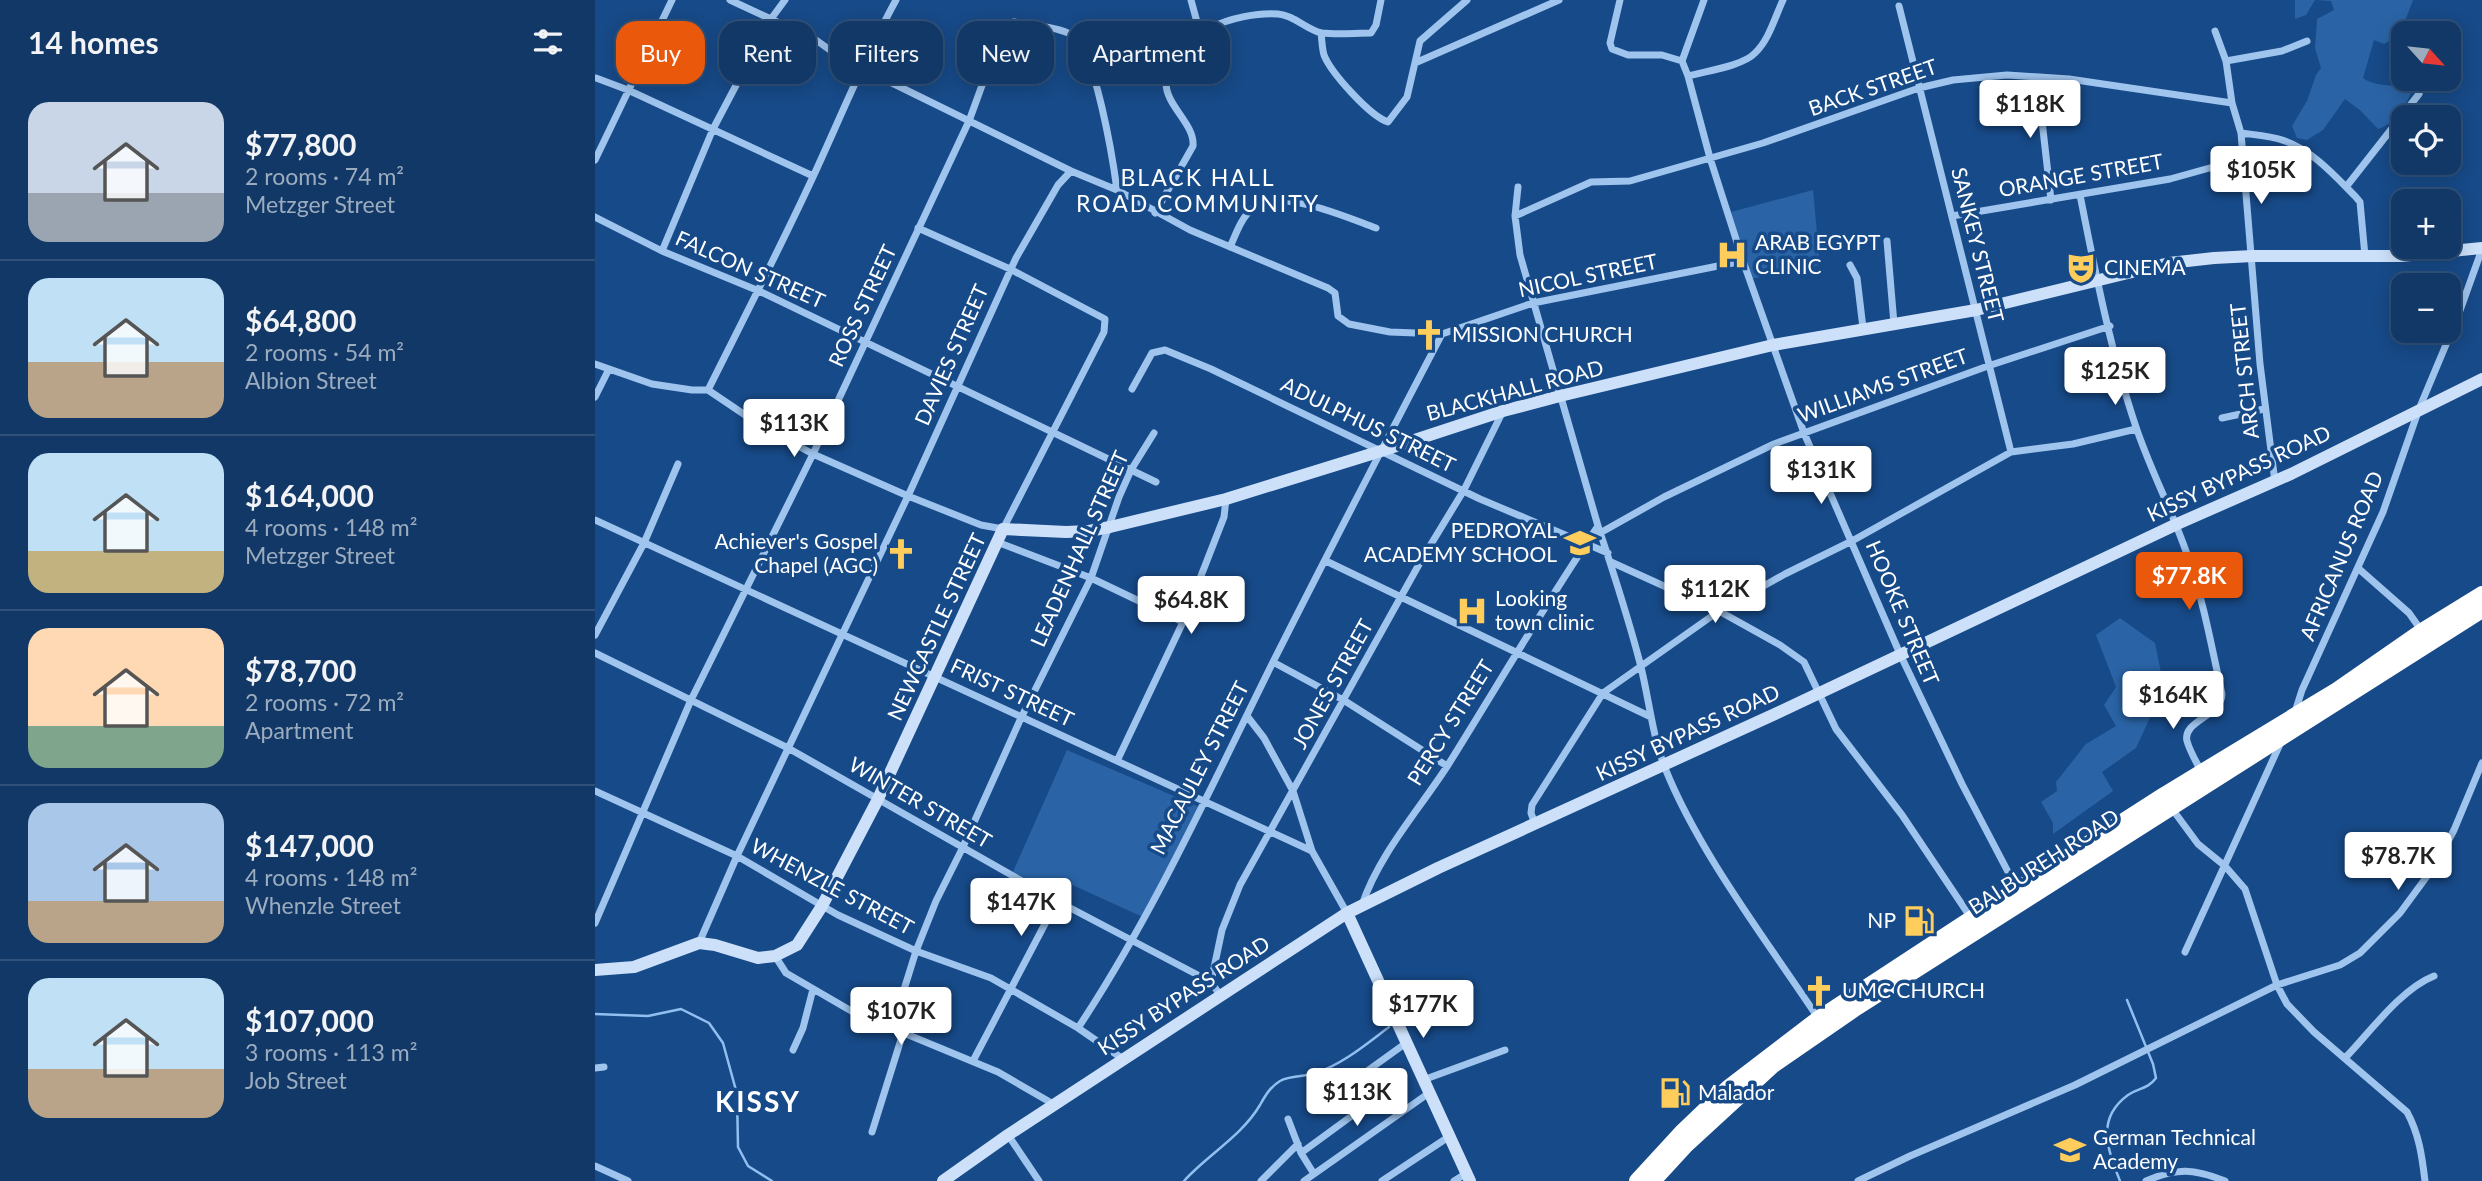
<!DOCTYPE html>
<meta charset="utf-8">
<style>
:root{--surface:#113866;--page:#1a3f6c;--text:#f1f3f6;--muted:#9cacbf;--line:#30527a;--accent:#ea580c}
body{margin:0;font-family:Lato,sans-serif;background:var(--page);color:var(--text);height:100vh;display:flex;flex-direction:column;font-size:26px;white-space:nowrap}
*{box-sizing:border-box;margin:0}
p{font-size:23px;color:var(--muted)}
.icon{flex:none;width:38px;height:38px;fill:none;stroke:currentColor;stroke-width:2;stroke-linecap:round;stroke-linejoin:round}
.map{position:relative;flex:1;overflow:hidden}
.sheet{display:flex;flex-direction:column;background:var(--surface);width:595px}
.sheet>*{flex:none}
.guide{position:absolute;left:21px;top:21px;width:665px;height:63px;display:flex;gap:14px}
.needle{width:46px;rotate:117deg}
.fabs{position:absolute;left:1796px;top:21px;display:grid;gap:14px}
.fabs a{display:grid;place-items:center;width:70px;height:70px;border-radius:14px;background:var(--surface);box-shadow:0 4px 18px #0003,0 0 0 2px var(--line);font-size:35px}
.price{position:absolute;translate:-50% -60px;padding:0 16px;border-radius:7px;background:#fff;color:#222;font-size:23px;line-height:46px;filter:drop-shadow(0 2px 4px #0008)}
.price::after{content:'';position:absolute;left:50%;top:42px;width:21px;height:16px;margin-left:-10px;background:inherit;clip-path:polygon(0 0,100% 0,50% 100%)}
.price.current{background:var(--accent);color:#fff}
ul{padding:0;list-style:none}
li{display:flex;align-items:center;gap:21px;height:175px;padding:0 28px}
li+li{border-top:2px solid var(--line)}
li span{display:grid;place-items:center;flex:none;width:196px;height:140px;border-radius:21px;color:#555}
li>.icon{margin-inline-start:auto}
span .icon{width:84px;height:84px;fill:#fffc;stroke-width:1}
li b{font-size:30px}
h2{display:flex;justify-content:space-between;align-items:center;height:84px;padding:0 28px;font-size:30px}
.tag{padding:0 24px;border-radius:21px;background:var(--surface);box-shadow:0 4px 18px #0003,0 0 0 2px var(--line);font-size:24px;line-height:63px}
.tag.current{background:var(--accent);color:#fff}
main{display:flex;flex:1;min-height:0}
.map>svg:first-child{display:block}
</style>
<main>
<section class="sheet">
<h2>14 homes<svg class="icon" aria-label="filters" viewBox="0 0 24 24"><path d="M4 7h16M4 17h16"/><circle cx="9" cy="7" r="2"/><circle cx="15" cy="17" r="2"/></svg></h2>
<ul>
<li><span style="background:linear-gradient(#c9d6e8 65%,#9aa5b1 0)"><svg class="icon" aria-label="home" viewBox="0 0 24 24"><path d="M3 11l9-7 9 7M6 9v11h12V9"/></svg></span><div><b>$77,800</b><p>2 rooms · 74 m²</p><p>Metzger Street</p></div></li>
<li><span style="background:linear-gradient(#bfe0f5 60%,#b9a48a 0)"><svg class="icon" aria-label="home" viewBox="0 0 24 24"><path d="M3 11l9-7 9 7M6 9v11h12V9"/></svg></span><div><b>$64,800</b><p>2 rooms · 54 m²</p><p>Albion Street</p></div></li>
<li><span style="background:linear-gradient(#bfe0f5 70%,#c2b280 0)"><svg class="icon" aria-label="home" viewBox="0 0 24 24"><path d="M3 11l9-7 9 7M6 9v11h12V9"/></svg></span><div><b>$164,000</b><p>4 rooms · 148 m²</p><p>Metzger Street</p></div></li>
<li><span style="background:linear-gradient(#ffd9b3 70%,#7fa58c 0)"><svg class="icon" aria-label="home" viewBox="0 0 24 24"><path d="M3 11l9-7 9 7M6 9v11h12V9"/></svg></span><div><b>$78,700</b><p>2 rooms · 72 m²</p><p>Apartment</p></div></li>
<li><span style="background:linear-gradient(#a9c7e8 70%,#b9a48a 0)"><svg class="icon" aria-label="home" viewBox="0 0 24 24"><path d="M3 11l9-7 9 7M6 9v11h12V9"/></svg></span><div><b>$147,000</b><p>4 rooms · 148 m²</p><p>Whenzle Street</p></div></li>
<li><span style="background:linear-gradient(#bfe0f5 65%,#b9a48a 0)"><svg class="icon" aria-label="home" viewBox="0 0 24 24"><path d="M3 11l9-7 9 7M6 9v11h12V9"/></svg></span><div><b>$107,000</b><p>3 rooms · 113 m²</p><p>Job Street</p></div></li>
</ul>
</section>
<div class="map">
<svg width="1887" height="1181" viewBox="0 0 1887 1181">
<rect width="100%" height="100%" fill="#174a88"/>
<!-- green -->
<path fill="#2a64a6" d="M 1700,0 L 1818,0 L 1805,34 L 1789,44 L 1779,40 L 1768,78 C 1782,88 1801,84 1818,88 C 1812,104 1800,124 1783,129 L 1766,111 L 1750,99 L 1728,130 L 1712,140 L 1702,138 L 1697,126 L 1712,101 L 1721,75 L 1726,68 L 1720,48 L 1722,19 L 1739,10 L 1736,1 L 1720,0 L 1711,15 L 1700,19 Z
M 1218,190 L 1225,265 L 1156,279 L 1136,212 Z
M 1525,618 L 1560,643 L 1566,673 L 1549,675 L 1546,692 L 1559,709 L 1541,748 L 1507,772 L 1518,791 L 1458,834 L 1458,823 L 1446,802 L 1462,791 L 1461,782 L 1491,744 L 1521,726 L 1509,705 L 1521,687 L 1501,635 Z
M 472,750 L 609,809 L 550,918 L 473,883 L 461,898 L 417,874 Z"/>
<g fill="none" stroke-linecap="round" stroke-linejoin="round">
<!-- stream -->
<path stroke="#91bff0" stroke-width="2.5" d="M 0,1014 L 53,1016 L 86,1009 L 114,1023 L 128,1043 L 142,1094 L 143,1147 L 153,1166 L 177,1181
M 589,1181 C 612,1155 646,1137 665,1105 C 670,1096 675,1087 685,1081 C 695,1075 710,1077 721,1073 C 749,1063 770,1045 794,1027
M 1525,1181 C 1513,1150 1500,1119 1533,1095 C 1543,1088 1553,1089 1561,1078 L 1558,1064 L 1532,1000"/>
<!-- street -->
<path stroke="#9fc4ed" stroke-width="7" d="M 135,0 L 221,40 L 246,58 L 476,171 L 522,190 L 595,230 L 733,288 L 740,293 L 743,316 L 754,324 L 795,332 L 847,334 L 938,303 L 1148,261
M 596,0 L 605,33
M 1025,0 L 1015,43 L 1017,49 L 1033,55 L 1067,55 L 1087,61
M 1304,6 L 1416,452
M 1620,31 L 1631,61 L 1637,103 L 1646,133 L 1665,364 L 1680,482
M 726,33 C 727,40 727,48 729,55 C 736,73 775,116 793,122 L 812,97 L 825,41 L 872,0
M 1087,61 L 1093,76 L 1115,158 L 1148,261 L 1209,433 L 1305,654 L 1367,784 L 1422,889
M 1087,61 L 1109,0
M 1631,61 L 1687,51 L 1712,41
M 820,63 L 964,0
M 1093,76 C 1111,71 1148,66 1160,53 C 1174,40 1180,17 1188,0
M 1442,77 L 1456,200
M 1,78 L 33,90 L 218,176
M 1646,133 C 1661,135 1677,136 1690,141 C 1718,151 1740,176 1760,196 L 1765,202 L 1770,256
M 0,160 L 77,0
M 923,187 L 920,216 L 925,255 L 1003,526 C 1018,571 1033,617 1045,663 C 1054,698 1057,735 1070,768 C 1104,853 1172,941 1223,1018
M 1751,187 L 1824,94
M 1485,195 C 1500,271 1516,353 1541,427 C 1556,472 1579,514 1594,560 C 1609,603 1617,649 1627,694 C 1627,716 1587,721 1592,741 C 1595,752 1602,763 1607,773
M 560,213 L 598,146 C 600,124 571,106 571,83 C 571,34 644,11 683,14 C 699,15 712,30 727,33 C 743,35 760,33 776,33 L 781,25 L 786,0
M 920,216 L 996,182 L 1035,181 L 1168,143 L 1324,88 L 1358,80 L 1412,75 L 1474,79 L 1637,103
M 1357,216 L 1575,179 L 1647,159
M 0,217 L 67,251 L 164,291 L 561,482
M 1292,241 L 1299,324
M 635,247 C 641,234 646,218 657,209 C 683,186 753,218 781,228
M 67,251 L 118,129 L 176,19 L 190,0
M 1255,265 L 1262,278 L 1268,328
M 0,364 L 57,384 L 97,390 L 113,390 L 168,427 L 218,454 L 313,496 L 386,525 L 408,529 L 509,332 L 510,319 L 415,269 L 323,228
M 537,389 L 557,353 L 570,350 L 616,369 L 885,499 L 1013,553
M 113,390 C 148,320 184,250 217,179 C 245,119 269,58 301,0
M 0,397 L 14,369
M 1627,418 L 1669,409
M 0,520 L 717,851
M 1005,533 L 1069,497 L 1179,444 L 1393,366 L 1515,326
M 402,542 L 496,578 L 588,622
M 731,561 L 1056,717
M 1016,562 L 1124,611 L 1185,645 L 1209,662 L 1241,729 L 1307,815 L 1376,918
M 1764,569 L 1814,613 L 1826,630
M 0,635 L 49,543 L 83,464
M 0,653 L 193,748 L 462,901 L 616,982 L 625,995
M 678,662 L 750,701 L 852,766
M 1700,712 L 1707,690 L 1788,512 L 1824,409 L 1863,316 L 1887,249
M 652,716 L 669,738 L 698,791 L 717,851 L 752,913
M 522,761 L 588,622 L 629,517 L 631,499
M 0,791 L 142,856 L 243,915 L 321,951 L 396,978 L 483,1028 L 528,1059
M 1575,806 L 1603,844 L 1630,866 L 1650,889 L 1682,985 L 1692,1004 L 1719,1032 L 1812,1112 C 1824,1134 1827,1156 1830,1181
M 940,824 L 936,813 L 937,805 L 1008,693 L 1124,611 L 1190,574 L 1257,541 L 1416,452 L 1478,444 L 1541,429
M 767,905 C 784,854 824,810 853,765 C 903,685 950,604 1003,526
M 0,923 L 96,700 L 218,454 L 374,121 L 397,58 L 415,24 L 419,22 C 434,25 465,27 477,35 C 500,48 518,160 522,190
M 104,943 L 142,856 L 313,496 L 421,258 L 463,185 L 476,171
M 1590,952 L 1686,742
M 180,956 L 191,973 L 258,1012 L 403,1072 L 460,1105
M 616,982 L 627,930 L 645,885 L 827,559 L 869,490 L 908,411
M 297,1028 L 321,951 L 341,901 L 367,849 L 426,718 L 496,578 L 524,497 L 536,470 L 559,433
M 483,1028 C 559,913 616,787 677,664 C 733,553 790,443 847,334
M 198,1050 L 208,1028 L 218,989
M 1751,1057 C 1775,1032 1806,989 1839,976
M 378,1061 L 462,901
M 0,1068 L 9,1067
M 828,1080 L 910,1050
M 750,1087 L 811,1043
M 693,1119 L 706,1153 L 719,1174
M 277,1132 L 308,1033
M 413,1135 L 444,1181
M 706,1153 L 803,1082
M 0,1166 L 33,1181
M 666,1181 L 703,1144
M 709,1181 L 834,1093
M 787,1181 L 855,1136
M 859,1181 L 872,1173
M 1263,1181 L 1315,1156 L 1480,1085 L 1682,985 L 1745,965 L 1765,953 L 1805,913 L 1841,864 L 1859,830 L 1887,763
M 1551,1181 C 1582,1167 1600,1169 1630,1181"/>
<!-- secondary -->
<path stroke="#cce0fa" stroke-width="12" d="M 752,913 L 875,1181
M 0,970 L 39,967 L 104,943 L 120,945 L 163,958 L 180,956 L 202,945 L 227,906 L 282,801 L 408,529 L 471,532 L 494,531 L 515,527 L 631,499 L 786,451 L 908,411 L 965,396 L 1178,345 L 1381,310 L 1574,263 L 1619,258 L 1658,256 L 1806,256 L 1887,248
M 348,1181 L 413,1135 L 752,913 L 843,868 L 1180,714 L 1582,524 L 1696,474 L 1887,379"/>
<!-- highway -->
<path stroke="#fff" stroke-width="16" d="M 1042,1181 L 1088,1131 L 1134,1087 L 1223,1019 L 1368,924 L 1569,795 L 1742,690 L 1827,631 L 1887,594
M 1058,1181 L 1091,1145 L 1177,1066 L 1261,1008 L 1887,610"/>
</g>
<!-- icons -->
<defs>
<symbol id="hospital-bare" viewBox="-9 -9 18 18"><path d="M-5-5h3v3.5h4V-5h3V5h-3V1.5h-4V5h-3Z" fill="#ffcd5b" stroke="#174a88" stroke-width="2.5" paint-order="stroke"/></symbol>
<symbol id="theatre-bare" viewBox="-9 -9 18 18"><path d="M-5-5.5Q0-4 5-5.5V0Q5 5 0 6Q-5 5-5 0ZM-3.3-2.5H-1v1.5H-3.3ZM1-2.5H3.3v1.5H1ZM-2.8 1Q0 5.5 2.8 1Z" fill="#ffcd5b" stroke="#174a88" stroke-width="2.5" paint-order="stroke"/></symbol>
<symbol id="church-bare" viewBox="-9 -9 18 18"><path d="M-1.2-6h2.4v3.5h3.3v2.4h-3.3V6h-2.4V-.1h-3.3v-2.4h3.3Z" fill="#ffcd5b" stroke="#174a88" stroke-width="2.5" paint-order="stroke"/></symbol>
<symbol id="school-bare" viewBox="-9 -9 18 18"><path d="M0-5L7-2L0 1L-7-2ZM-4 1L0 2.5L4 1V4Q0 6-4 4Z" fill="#ffcd5b" stroke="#174a88" stroke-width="2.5" paint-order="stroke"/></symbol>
<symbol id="fuel-bare" viewBox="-9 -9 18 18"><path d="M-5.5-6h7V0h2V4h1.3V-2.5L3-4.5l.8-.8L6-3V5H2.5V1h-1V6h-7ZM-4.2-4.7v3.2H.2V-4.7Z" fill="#ffcd5b" stroke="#174a88" stroke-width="2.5" paint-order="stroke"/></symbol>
<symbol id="university-bare" viewBox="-9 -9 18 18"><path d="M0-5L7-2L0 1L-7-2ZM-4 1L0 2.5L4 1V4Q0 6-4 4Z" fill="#ffcd5b" stroke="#174a88" stroke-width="2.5" paint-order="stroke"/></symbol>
</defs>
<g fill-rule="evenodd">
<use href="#hospital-bare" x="1115" y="233" width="44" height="44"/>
<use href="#theatre-bare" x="1464" y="246" width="44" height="44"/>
<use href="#church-bare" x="812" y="313" width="44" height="44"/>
<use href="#school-bare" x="963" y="521" width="44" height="44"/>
<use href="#church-bare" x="284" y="532" width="44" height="44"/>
<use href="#hospital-bare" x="855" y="589" width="44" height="44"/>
<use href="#fuel-bare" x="1302" y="899" width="44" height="44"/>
<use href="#church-bare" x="1202" y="969" width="44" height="44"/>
<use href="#fuel-bare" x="1058" y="1071" width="44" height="44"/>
<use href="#university-bare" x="1453" y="1128" width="44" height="44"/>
</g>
<g text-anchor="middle" stroke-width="7" stroke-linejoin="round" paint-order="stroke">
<!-- street labels -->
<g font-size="21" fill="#fff" stroke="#174a88">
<text transform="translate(1278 88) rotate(-19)" y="7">BACK STREET</text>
<text transform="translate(1486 176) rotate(-10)" y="7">ORANGE STREET</text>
<text transform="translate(1382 245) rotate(76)" y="7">SANKEY STREET</text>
<text transform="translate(155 270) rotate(24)" y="7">FALCON STREET</text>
<text transform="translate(993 276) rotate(-12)" y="7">NICOL STREET</text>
<text transform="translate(268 306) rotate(-65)" y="7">ROSS STREET</text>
<text transform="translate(357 355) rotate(-66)" y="7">DAVIES STREET</text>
<text transform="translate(1650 371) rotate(-96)" y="7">ARCH STREET</text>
<text transform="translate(1288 386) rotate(-20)" y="7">WILLIAMS STREET</text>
<text transform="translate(920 391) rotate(-15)" y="7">BLACKHALL ROAD</text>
<text transform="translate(773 425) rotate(26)" y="7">ADULPHUS STREET</text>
<text transform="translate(1644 474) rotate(-25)" y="7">KISSY BYPASS ROAD</text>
<text transform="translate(485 549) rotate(-66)" y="7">LEADENHALL STREET</text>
<text transform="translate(1747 556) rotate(-67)" y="7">AFRICANUS ROAD</text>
<text transform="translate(1307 613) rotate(67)" y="7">HOOKE STREET</text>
<text transform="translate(342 627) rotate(-65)" y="7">NEWCASTLE STREET</text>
<text transform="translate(738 684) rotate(-61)" y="7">JONES STREET</text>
<text transform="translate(417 693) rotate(25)" y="7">FRIST STREET</text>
<text transform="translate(856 723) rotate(-58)" y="7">PERCY STREET</text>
<text transform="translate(1093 733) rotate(-25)" y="7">KISSY BYPASS ROAD</text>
<text transform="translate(605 768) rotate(-63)" y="7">MACAULEY STREET</text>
<text transform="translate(325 803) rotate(30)" y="7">WINTER STREET</text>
<text transform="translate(1449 862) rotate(-33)" y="7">BAI BUREH ROAD</text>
<text transform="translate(237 887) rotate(28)" y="7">WHENZLE STREET</text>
<text transform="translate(589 996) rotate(-33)" y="7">KISSY BYPASS ROAD</text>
</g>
<!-- poi labels -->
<g font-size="21" fill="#fff" stroke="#174a88" text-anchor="start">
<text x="1160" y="250">ARAB EGYPT<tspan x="1160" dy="24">CLINIC</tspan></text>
<text x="1509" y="275">CINEMA</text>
<text x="857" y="342">MISSION CHURCH</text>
<text x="962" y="538" text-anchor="end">PEDROYAL<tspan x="962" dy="24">ACADEMY SCHOOL</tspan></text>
<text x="283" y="549" text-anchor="end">Achiever's Gospel<tspan x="283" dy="24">Chapel (AGC)</tspan></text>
<text x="900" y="606">Looking<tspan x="900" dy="24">town clinic</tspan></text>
<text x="1301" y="928" text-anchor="end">NP</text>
<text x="1247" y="998">UMC CHURCH</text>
<text x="1103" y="1100">Malador</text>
<text x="1498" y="1145">German Technical<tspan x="1498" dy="24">Academy</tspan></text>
</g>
<!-- neighbourhood labels -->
<g font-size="23" letter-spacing="2" fill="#fff" stroke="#174a88">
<text x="603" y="186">BLACK HALL<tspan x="603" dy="26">ROAD COMMUNITY</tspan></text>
</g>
<!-- district labels -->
<g font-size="28" font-weight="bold" letter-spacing="2" fill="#fff" stroke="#174a88">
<text x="163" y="1112">KISSY</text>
</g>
</g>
</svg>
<div class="fabs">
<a><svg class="needle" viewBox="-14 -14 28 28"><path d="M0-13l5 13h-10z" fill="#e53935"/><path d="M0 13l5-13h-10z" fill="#9cacbf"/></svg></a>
<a><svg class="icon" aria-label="locate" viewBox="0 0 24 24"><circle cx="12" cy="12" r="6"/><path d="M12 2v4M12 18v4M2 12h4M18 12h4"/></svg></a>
<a>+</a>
<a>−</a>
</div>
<b class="price" style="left:1435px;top:140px">$118K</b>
<b class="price" style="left:1666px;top:206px">$105K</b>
<b class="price" style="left:1520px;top:407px">$125K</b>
<b class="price" style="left:199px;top:459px">$113K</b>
<b class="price" style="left:1226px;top:506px">$131K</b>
<b class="price current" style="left:1594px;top:612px">$77.8K</b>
<b class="price" style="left:1120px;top:625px">$112K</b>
<b class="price" style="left:596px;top:636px">$64.8K</b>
<b class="price" style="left:1578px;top:731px">$164K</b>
<b class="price" style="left:1803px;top:892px">$78.7K</b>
<b class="price" style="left:426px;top:938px">$147K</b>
<b class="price" style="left:828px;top:1040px">$177K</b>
<b class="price" style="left:306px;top:1047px">$107K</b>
<b class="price" style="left:762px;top:1128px">$113K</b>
<div class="guide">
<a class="tag current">Buy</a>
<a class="tag">Rent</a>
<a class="tag">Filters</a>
<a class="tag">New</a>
<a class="tag">Apartment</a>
</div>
</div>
</main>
